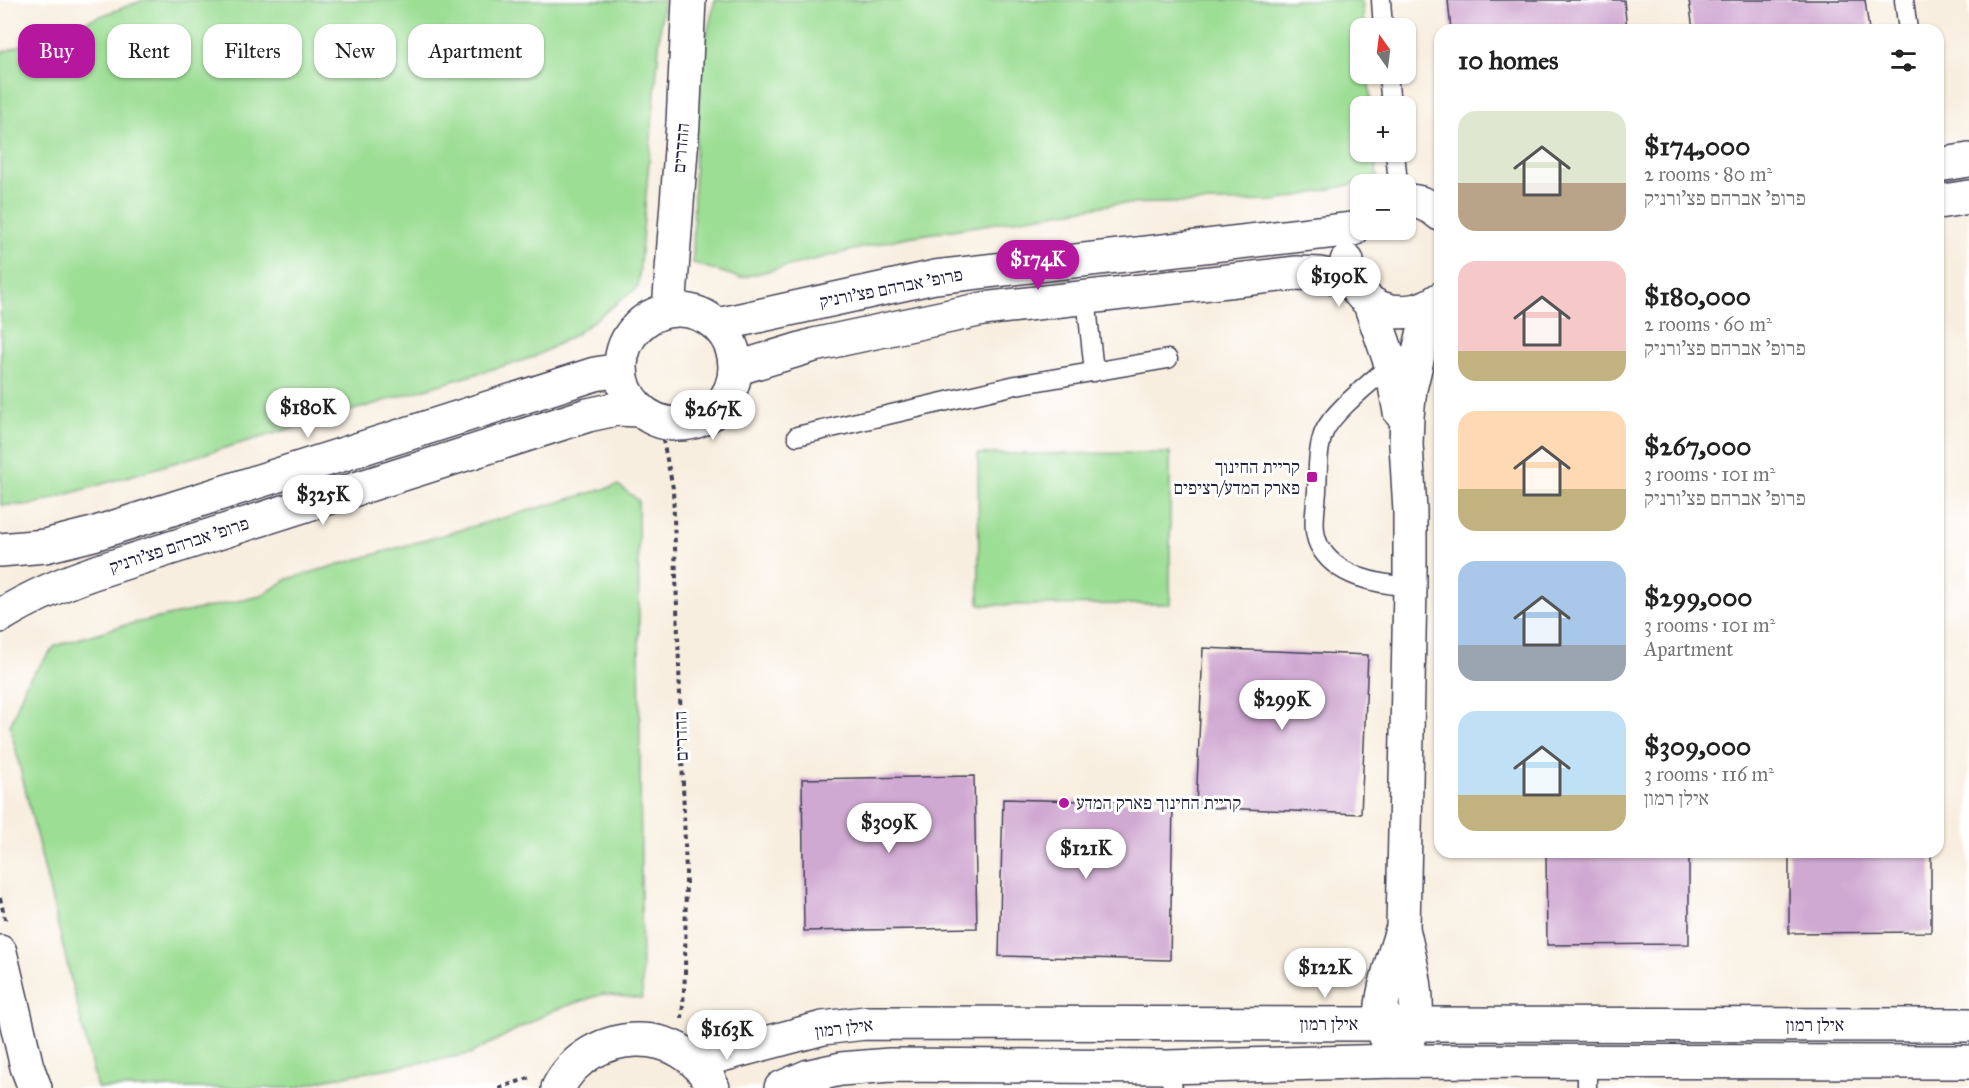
<!DOCTYPE html>
<meta charset="utf-8">
<style>
:root{--surface:#fff;--page:#f6f6f6;--text:#222;--muted:#767676;--accent:#b5179e}
body{margin:0;font-family:"IM FELL Great Primer","Frank Ruhl Libre",serif;background:var(--page);color:var(--text);height:100vh;display:flex;flex-direction:column;font-size:22px;white-space:nowrap}
*{box-sizing:border-box;margin:0}
p{font-size:20px;color:var(--muted)}
.icon{flex:none;width:33px;height:33px;fill:none;stroke:currentColor;stroke-width:2;stroke-linecap:round;stroke-linejoin:round}
.map{position:relative;flex:1;overflow:hidden}
.sheet{position:absolute;left:1434px;top:24px;width:510px;height:834px;display:flex;flex-direction:column;background:var(--surface);border-radius:18px;box-shadow:0 2px 4px #0004}
.sheet>*{flex:none}
.guide{position:absolute;left:18px;top:24px;width:570px;height:54px;display:flex;gap:12px}
.needle{width:39px;rotate:346deg}
.controls{position:absolute;left:1350px;top:18px;display:grid;gap:12px}
.controls a{display:grid;place-items:center;width:66px;height:66px;border-radius:12px;background:var(--surface);box-shadow:0 2px 4px #0004;font-size:30px}
.price{position:absolute;translate:-50% -51px;padding:0 14px;border-radius:21px;background:#fff;color:#222;font-size:20px;line-height:39px;filter:drop-shadow(0 2px 3px #0008)}
.price::after{content:'';position:absolute;left:50%;top:36px;width:18px;height:14px;margin-left:-9px;background:inherit;clip-path:polygon(0 0,100% 0,50% 100%)}
.price.active{background:var(--accent);color:#fff}
ul{padding:0;list-style:none}
li{display:flex;align-items:center;gap:18px;height:150px;padding:0 24px}
li span{display:grid;place-items:center;flex:none;width:168px;height:120px;border-radius:18px;color:#555}
li>.icon{margin-inline-start:auto}
span .icon{width:72px;height:72px;fill:#fffc;stroke-width:1}
li b{font-size:26px}
h2{display:flex;justify-content:space-between;align-items:center;height:72px;padding:0 24px;font-size:26px}
.tag{padding:0 21px;border-radius:18px;background:var(--surface);box-shadow:0 2px 4px #0004;font-size:21px;line-height:54px}
.tag.active{background:var(--accent);color:#fff}
.map>svg:first-child{display:block}
</style>
<div class="map">
<svg width="1969" height="1088" viewBox="0 0 1969 1088">
<rect width="100%" height="100%" fill="#fff"/>
<filter id="ink" filterUnits="userSpaceOnUse"><feTurbulence type="fractalNoise" baseFrequency=".0167" numOctaves="2"/><feDisplacementMap in="SourceGraphic" scale="12" xChannelSelector="R" yChannelSelector="G"/><feConvolveMatrix kernelMatrix="1 2 1 2 8 2 1 2 1" color-interpolation-filters="sRGB"/></filter>
<filter id="wash" filterUnits="userSpaceOnUse"><feTurbulence type="fractalNoise" baseFrequency=".008" numOctaves="4" result="noise"/><feDisplacementMap in="SourceGraphic" scale="24" xChannelSelector="R" yChannelSelector="G"/><feGaussianBlur stdDeviation="1.35" result="paint"/><feColorMatrix in="noise" values="0 0 0 0 0 0 0 0 0 0 0 0 0 0 0 0 0 1.4 0 .05"/><feComposite in="paint" operator="in"/></filter>
<g filter="url(#wash)">
<rect width="100%" height="100%" fill="#f8eedf"/>
<!-- green -->
<path fill="#9dde95" stroke="#608068" stroke-width="1.5" d="M 144,0 L 663,0 L 638,287 L 576,334 L 534,357 L 31,505 L 1,505 L 0,53 Z
M 715,0 L 1362,0 L 1364,28 L 1360,28 L 1360,74 L 1368,74 L 1371,106 L 1360,106 L 1360,152 L 1375,152 L 1377,179 L 1276,201 L 1114,204 L 902,238 L 740,278 L 693,263 L 696,82 Z
M 1170,453 L 1170,604 L 979,605 L 978,454 Z
M 618,485 L 638,500 L 642,999 L 603,994 L 554,1010 L 470,1054 L 327,1079 L 295,1088 L 97,1088 L 10,726 L 26,683 L 55,646 L 121,626 L 261,596 L 288,579 Z"/>
<g id="blocks">
<!-- building -->
<path fill="#d0a9d2" d="M 1448,0 L 1624,0 L 1627,30 L 1451,30 Z
M 1689,0 L 1865,0 L 1869,30 L 1693,30 Z
M 1203,648 L 1368,655 L 1361,814 L 1196,807 Z
M 974,776 L 977,928 L 804,931 L 802,779 Z
M 1003,799 L 1173,803 L 1170,960 L 999,956 Z
M 1546,852 L 1689,852 L 1689,944 L 1547,945 Z
M 1789,852 L 1931,852 L 1931,932 L 1789,933 Z"/>
</g>
</g>
<g filter="url(#ink)">
<use href="#blocks" fill-opacity="0" stroke="#424154" stroke-width="1.5"/>
<g fill="none" stroke-linecap="round" stroke-linejoin="round">
<defs>
<path id="lane" d="M 1381,0 L 1383,28
M 1904,0 L 1908,30
M 1388,74 L 1391,106
M 1395,152 L 1398,184
M 1086,297 L 1094,372
M 1391,364 C 1373,381 1333,411 1324,432 C 1317,449 1318,473 1317,491 C 1316,508 1311,529 1319,545 C 1335,577 1378,584 1410,587
M 797,436 L 1016,385 L 1168,359
M 1167,1067 L 1173,1088
M 1587,1088 L 1587,1062"/>
<path id="street" d="M 1938,165 L 1969,160
M 1406,201 C 1419,201 1430,205 1440,214
M 1938,202 L 1969,197
M 1347,261 C 1351,309 1403,326 1440,299
M 670,297 L 683,123 L 689,0
M 1369,301 L 1391,364 L 1400,412
M621 367a57 57 0 1 1 114 0a57 57 0 1 1-114 0Z
M 717,325 L 935,277 L 1353,229
M 735,369 L 814,345 L 983,309 L 1297,273 L 1320,274 L 1352,281
M 0,550 L 45,546 L 93,534 L 595,374 L 620,370
M 0,616 C 34,595 68,581 105,569 L 588,415 L 616,409 L 639,410
M 1392,1051 C 1389,1043 1383,1033 1382,1024 C 1378,999 1394,957 1401,933
M 1396,1061 C 1402,1050 1412,1035 1415,1023 C 1420,992 1409,958 1403,928 L 1410,587 L 1410,511 L 1406,444 L 1407,416 L 1410,389 L 1430,306"/>
<path id="secondary" d="M 0,952 L 27,1067 L 35,1088
M 695,1062 L 823,1028 L 865,1023 L 1969,1025
M 558,1088 C 589,1026 685,1022 713,1088
M 781,1088 L 809,1076 L 841,1069 L 890,1065 L 1167,1067 L 1396,1061 L 1969,1062"/>
</defs>
<!-- lane casing -->
<use href="#lane" stroke="#424154" stroke-width="21"/>
<!-- street casing -->
<use href="#street" stroke="#424154" stroke-width="36"/>
<!-- secondary casing -->
<use href="#secondary" stroke="#424154" stroke-width="36"/>
<!-- path -->
<path stroke="#424154" stroke-width="4" stroke-dasharray="4.5 4.5" stroke-linecap="butt" d="M 661,431 L 673,488 L 686,873 L 685,975 L 682,1019
M 0,898 L 6,923
M 499,1088 L 529,1078"/>
<!-- lane -->
<use href="#lane" stroke="#fff" stroke-width="18"/>
<!-- street -->
<use href="#street" stroke="#fff" stroke-width="33"/>
<!-- secondary -->
<use href="#secondary" stroke="#fff" stroke-width="33"/>
</g>
</g>
<!-- markers -->
<g fill="#b5179e" stroke="#fff" stroke-width="2">
<rect x="1306" y="471" width="12" height="12" rx="3"/>
<circle cx="1064" cy="803" r="6"/>
</g>
<g text-anchor="middle" stroke-width="6" stroke-linejoin="round" paint-order="stroke">
<!-- street labels -->
<g font-size="18" fill="#22223b" stroke="#fff">
<text transform="translate(681 148) rotate(-85)" y="6">ההדרים</text>
<text transform="translate(891 288) rotate(-11)" y="6">פרופ' אברהם פצ'ורניק</text>
<text transform="translate(179 545) rotate(-18)" y="6">פרופ' אברהם פצ'ורניק</text>
<text transform="translate(681 736) rotate(-92)" y="6">ההדרים</text>
<text x="1329" y="1030">אילן רמון</text>
<text x="1815" y="1031">אילן רמון</text>
<text transform="translate(844 1028) rotate(-7)" y="6">אילן רמון</text>
</g>
<!-- poi labels -->
<g font-size="18" fill="#22223b" stroke="#fff" text-anchor="end">
<text x="1300" y="473">קריית החינוך<tspan x="1300" dy="21">פארק המדע/רציפים</tspan></text>
<text x="1076" y="809" text-anchor="start">קריית החינוך פארק המדע</text>
</g>
</g>
</svg>
<div class="controls">
<a><svg class="needle" viewBox="-14 -14 28 28"><path d="M0-13l5 13h-10z" fill="#e53935"/><path d="M0 13l5-13h-10z" fill="#767676"/></svg></a>
<a>+</a>
<a>−</a>
</div>
<b class="price active" style="left:1038px;top:291px">$174K</b>
<b class="price" style="left:1339px;top:308px">$190K</b>
<b class="price" style="left:308px;top:439px">$180K</b>
<b class="price" style="left:713px;top:441px">$267K</b>
<b class="price" style="left:323px;top:526px">$325K</b>
<b class="price" style="left:1282px;top:731px">$299K</b>
<b class="price" style="left:889px;top:854px">$309K</b>
<b class="price" style="left:1086px;top:880px">$121K</b>
<b class="price" style="left:1325px;top:999px">$122K</b>
<b class="price" style="left:727px;top:1061px">$163K</b>
<div class="guide">
<a class="tag active">Buy</a>
<a class="tag">Rent</a>
<a class="tag">Filters</a>
<a class="tag">New</a>
<a class="tag">Apartment</a>
</div>
<section class="sheet">
<h2>10 homes<svg class="icon" aria-label="filters" viewBox="0 0 24 24"><path d="M4 7h16M4 17h16"/><circle cx="9" cy="7" r="2"/><circle cx="15" cy="17" r="2"/></svg></h2>
<ul>
<li><span style="background:linear-gradient(#dfe7d0 60%,#b9a48a 0)"><svg class="icon" aria-label="home" viewBox="0 0 24 24"><path d="M3 11l9-7 9 7M6 9v11h12V9"/></svg></span><div><b>$174,000</b><p>2 rooms · 80 m²</p><p>פרופ' אברהם פצ'ורניק</p></div></li>
<li><span style="background:linear-gradient(#f6c9c9 75%,#c2b280 0)"><svg class="icon" aria-label="home" viewBox="0 0 24 24"><path d="M3 11l9-7 9 7M6 9v11h12V9"/></svg></span><div><b>$180,000</b><p>2 rooms · 60 m²</p><p>פרופ' אברהם פצ'ורניק</p></div></li>
<li><span style="background:linear-gradient(#ffd9b3 65%,#c2b280 0)"><svg class="icon" aria-label="home" viewBox="0 0 24 24"><path d="M3 11l9-7 9 7M6 9v11h12V9"/></svg></span><div><b>$267,000</b><p>3 rooms · 101 m²</p><p>פרופ' אברהם פצ'ורניק</p></div></li>
<li><span style="background:linear-gradient(#a9c7e8 70%,#9aa5b1 0)"><svg class="icon" aria-label="home" viewBox="0 0 24 24"><path d="M3 11l9-7 9 7M6 9v11h12V9"/></svg></span><div><b>$299,000</b><p>3 rooms · 101 m²</p><p>Apartment</p></div></li>
<li><span style="background:linear-gradient(#bfe0f5 70%,#c2b280 0)"><svg class="icon" aria-label="home" viewBox="0 0 24 24"><path d="M3 11l9-7 9 7M6 9v11h12V9"/></svg></span><div><b>$309,000</b><p>3 rooms · 116 m²</p><p>אילן רמון</p></div></li>
</ul>
</section>
</div>
